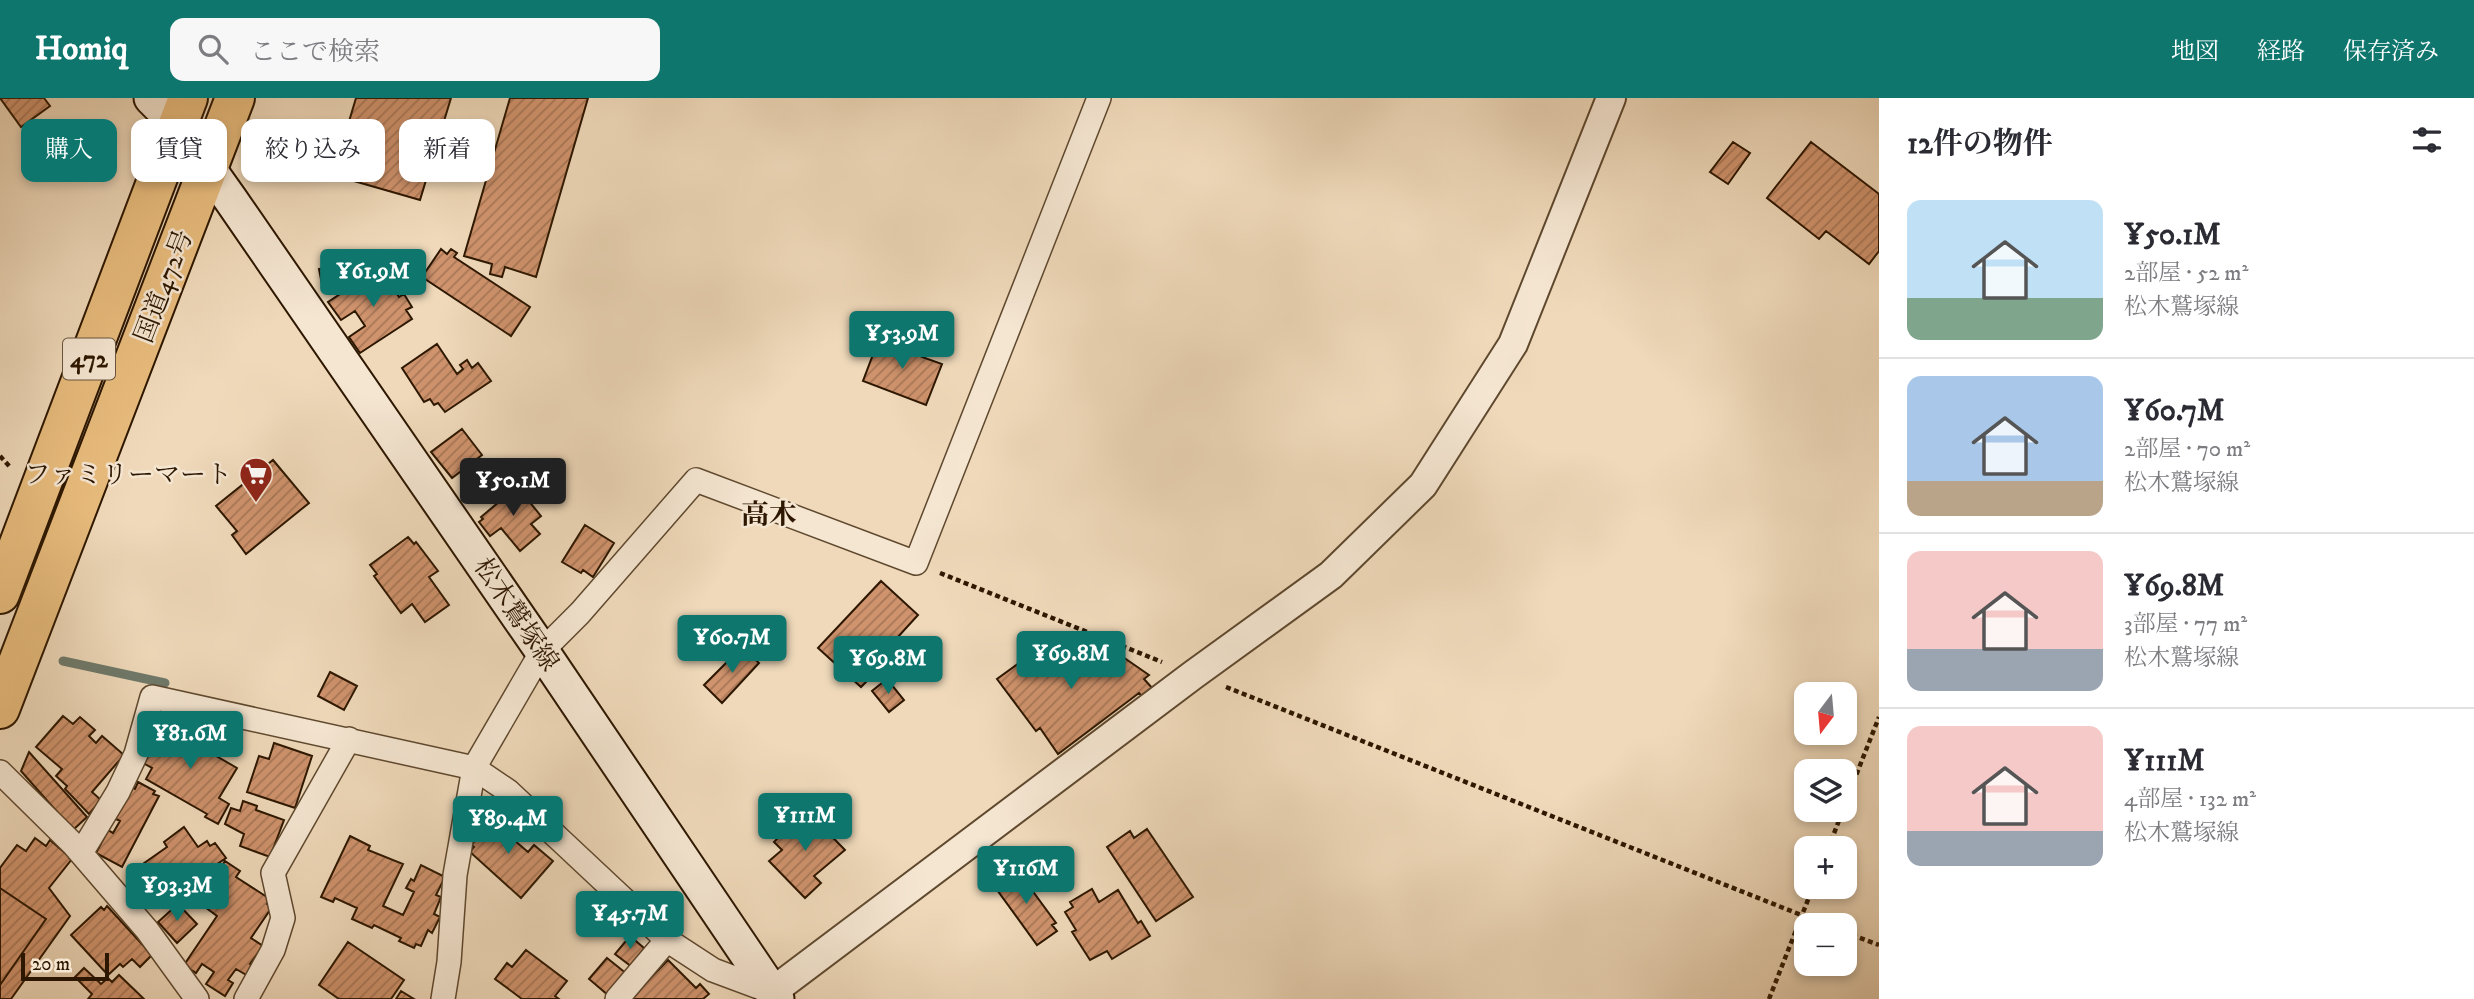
<!DOCTYPE html>
<html lang="ja">
<meta charset="utf-8">
<style>
:root{--surface:#fff;--page:#f7f7f7;--text:#2b2b33;--muted:#7c7c81;--line:#e1e1e2;--accent:#0f766e}
body{margin:0;font-family:"IM FELL DW Pica","Noto Serif JP",serif;background:var(--page);color:var(--text);height:100vh;display:flex;flex-direction:column;font-size:26px;white-space:nowrap}
*{box-sizing:border-box;margin:0}
p{font-size:23px;color:var(--muted)}
.icon{flex:none;width:38px;height:38px;fill:none;stroke:currentColor;stroke-width:2;stroke-linecap:round;stroke-linejoin:round}
.map{position:relative;flex:1;overflow:hidden}
.side{display:flex;flex-direction:column;background:var(--surface);width:595px}
.side>*{flex:none}
.banner{position:absolute;left:21px;top:21px;width:665px;height:63px;display:flex;gap:14px}
.needle{width:46px;rotate:196deg}
.fabs{position:absolute;left:1794px;top:584px;display:grid;gap:14px}
.fabs a{display:grid;place-items:center;width:63px;height:63px;border-radius:14px;background:var(--surface);box-shadow:0 4px 10px #0003;font-size:35px}
.scale{position:absolute;left:21px;bottom:18px;width:88px;box-sizing:border-box;padding-left:7px;border:4px solid #2d1700;border-top:0;font-size:19px;line-height:24px;white-space:nowrap;color:#2d1700;-webkit-text-stroke:5px #f5e6d2;paint-order:stroke}
.price{position:absolute;translate:-50% -60px;padding:0 16px;border-radius:7px;background:var(--accent);color:#fff;font-size:23px;line-height:46px;filter:drop-shadow(0 2px 4px #0008)}
.price::after{content:'';position:absolute;left:50%;top:42px;width:21px;height:16px;margin-left:-10px;background:inherit;clip-path:polygon(0 0,100% 0,50% 100%)}
.price.selected{background:#222;color:#fff}
ul{padding:0;list-style:none}
li{display:flex;align-items:center;gap:21px;height:175px;padding:0 28px}
li+li{border-top:2px solid var(--line)}
li span{display:grid;place-items:center;flex:none;width:196px;height:140px;border-radius:14px;color:#555}
li>.icon{margin-inline-start:auto}
span .icon{width:84px;height:84px;fill:#fffc;stroke-width:1}
li b{font-size:30px}
h2{display:flex;justify-content:space-between;align-items:center;height:84px;padding:0 28px;font-size:30px}
.tag{padding:0 24px;border-radius:14px;background:var(--surface);box-shadow:0 4px 10px #0003;font-size:24px;line-height:63px}
.tag.selected{background:var(--accent);color:#fff}
header{display:flex;align-items:center;gap:42px;box-sizing:border-box;height:98px;padding:0 35px;background:var(--accent);color:#fff}
header strong{font-size:33px}
nav{display:flex;gap:38px;margin-inline-start:auto;font-size:24px}
.search{width:490px;height:63px;background:var(--page);display:flex;align-items:center;gap:18px;box-sizing:border-box;padding:0 24px;border-radius:14px;color:var(--muted);font-size:26px}
main{display:flex;flex:1;min-height:0}
.map>svg:first-child{display:block}
</style>
<header>
<strong>Homiq</strong>
<div class="search"><svg class="icon" aria-label="search" viewBox="0 0 24 24"><circle cx="10" cy="10" r="6"/><path d="M15 15l6 6"/></svg>ここで検索</div>
<nav><a>地図</a><a>経路</a><a>保存済み</a></nav>
</header>
<main>
<div class="map">
<svg width="1879" height="901" viewBox="0 0 1879 901">
<defs>
<pattern id="building-hatch" width="6" height="6" patternUnits="userSpaceOnUse" patternTransform="scale(1.75)"><rect width="6" height="6" fill="#cf936d"/><path d="M-1 1l2-2M0 6l6-6M5 7l2-2" fill="none" stroke="#a87757"/></pattern>
</defs>
<rect width="100%" height="100%" fill="#efd9ba"/>
<filter id="stains"><feTurbulence type="fractalNoise" baseFrequency=".00286" numOctaves="4"/><feColorMatrix values="0 0 0 0 .2 0 0 0 0 .09 0 0 0 0 .02 0 0 0 .5 -.17"/></filter>
<radialGradient id="worn" r=".72"><stop offset=".6" stop-color="#630" stop-opacity="0"/><stop offset="1" stop-color="#630" stop-opacity=".3"/></radialGradient>
<g fill="none" stroke-linecap="round" stroke-linejoin="round">
<!-- stream -->
<path stroke="#6e796a" stroke-width="9" d="M 63,563 L 165,585"/>
</g>
<!-- building -->
<path fill="url(#building-hatch)" stroke="#2d1700" stroke-width="2" d="M 0,0 L 44,0 L 50,8 L 21,29 Z
M 356,0 L 451,0 L 420,102 L 333,77 Z
M 510,0 L 588,0 L 536,179 L 505,169 L 502,179 L 490,176 L 492,166 L 464,158 Z
M 1733,44 L 1750,55 L 1728,86 L 1710,74 Z
M 1811,44 L 1879,96 L 1879,153 L 1869,166 L 1826,133 L 1819,141 L 1767,100 Z
M 441,151 L 447,156 L 451,151 L 457,155 L 454,159 L 530,209 L 511,238 L 422,179 Z
M 363,163 L 365,177 L 349,180 L 350,187 L 323,192 L 319,171 Z
M 380,170 L 399,199 L 404,196 L 412,209 L 406,212 L 412,221 L 360,255 L 349,239 L 365,228 L 355,213 L 341,222 L 328,204 Z
M 880,238 L 924,255 L 922,259 L 942,266 L 926,307 L 863,283 Z
M 437,246 L 457,276 L 463,271 L 460,267 L 467,262 L 472,270 L 478,265 L 491,283 L 445,314 L 438,305 L 434,307 L 430,301 L 424,304 L 402,270 Z
M 462,331 L 482,357 L 452,380 L 431,354 Z
M 273,362 L 309,405 L 246,456 L 232,437 L 237,433 L 216,408 Z
M 514,385 L 541,418 L 531,426 L 540,436 L 520,453 L 501,430 L 490,438 L 479,424 L 483,421 L 481,419 L 500,403 L 497,399 Z
M 585,427 L 614,445 L 593,479 L 583,472 L 581,475 L 562,464 Z
M 408,439 L 414,446 L 416,444 L 438,473 L 429,479 L 449,507 L 425,524 L 412,506 L 401,515 L 374,478 L 377,476 L 370,467 Z
M 881,483 L 918,517 L 864,576 L 869,581 L 861,589 L 818,550 Z
M 1060,535 L 1068,551 L 1071,549 L 1084,567 L 1097,556 L 1109,567 L 1120,557 L 1149,577 L 1144,581 L 1153,591 L 1143,599 L 1139,595 L 1058,656 L 1040,630 L 1036,633 L 997,581 Z
M 742,549 L 759,565 L 722,605 L 704,587 Z
M 330,574 L 357,588 L 344,612 L 318,598 Z
M 887,581 L 904,602 L 889,614 L 872,593 Z
M 63,618 L 73,626 L 80,619 L 95,632 L 89,638 L 96,645 L 102,638 L 124,657 L 92,694 L 101,702 L 89,716 L 65,691 L 67,688 L 56,678 L 62,671 L 36,649 Z
M 175,620 L 199,634 L 192,644 L 237,670 L 219,700 L 229,706 L 218,726 L 205,719 L 207,716 L 146,681 L 152,670 L 143,665 L 155,645 L 161,649 L 165,642 L 163,640 Z
M 274,645 L 312,658 L 295,710 L 247,694 L 259,658 L 269,661 Z
M 29,654 L 87,719 L 73,732 L 21,673 Z
M 138,684 L 155,693 L 153,696 L 159,698 L 122,769 L 96,755 L 108,732 L 113,735 L 120,723 L 114,720 L 131,689 L 135,691 Z
M 243,703 L 257,708 L 256,712 L 284,722 L 270,759 L 240,748 L 244,736 L 225,726 L 231,710 L 240,713 Z
M 806,712 L 845,752 L 814,778 L 821,785 L 805,800 L 769,763 L 782,752 L 774,744 Z
M 490,714 L 518,738 L 514,742 L 528,754 L 534,747 L 553,763 L 521,800 L 470,754 L 474,749 L 471,747 L 478,739 L 475,737 L 479,733 L 476,730 Z
M 184,729 L 198,749 L 207,743 L 210,748 L 215,745 L 226,760 L 191,784 L 195,789 L 172,805 L 162,792 L 158,795 L 140,768 L 167,749 L 164,744 Z
M 1147,731 L 1193,799 L 1156,823 L 1107,749 L 1130,733 L 1134,740 Z
M 350,738 L 370,748 L 368,752 L 403,766 L 383,808 L 403,817 L 414,794 L 406,790 L 411,781 L 414,783 L 421,767 L 445,779 L 436,797 L 441,799 L 434,816 L 440,819 L 432,835 L 428,832 L 421,848 L 416,846 L 414,850 L 399,843 L 401,840 L 374,827 L 372,830 L 352,821 L 357,810 L 335,800 L 333,804 L 321,799 Z
M 35,740 L 46,748 L 50,742 L 72,761 L 49,790 L 70,818 L 11,901 L 0,901 L 0,887 L 46,821 L 0,790 L 0,770 L 17,747 L 26,753 Z
M 225,763 L 240,773 L 236,779 L 270,801 L 267,806 L 272,809 L 251,840 L 263,848 L 250,866 L 254,869 L 248,878 L 236,871 L 228,882 L 233,885 L 225,898 L 206,886 L 214,874 L 202,866 L 196,875 L 184,867 L 217,818 L 205,809 L 211,800 L 204,795 Z
M 1015,769 L 1056,825 L 1052,827 L 1057,833 L 1037,847 L 992,785 Z
M 0,790 L 46,821 L 0,887 Z
M 1092,791 L 1099,804 L 1118,792 L 1138,825 L 1141,823 L 1150,838 L 1112,861 L 1107,853 L 1090,862 L 1072,834 L 1076,832 L 1065,814 L 1073,809 L 1070,804 Z
M 178,806 L 197,826 L 177,845 L 158,824 Z
M 107,808 L 152,857 L 140,869 L 132,861 L 123,869 L 120,866 L 108,877 L 71,837 L 101,809 L 104,812 Z
M 630,838 L 644,850 L 632,869 L 615,856 Z
M 348,844 L 404,882 L 391,901 L 339,901 L 319,887 Z
M 526,852 L 567,883 L 555,898 L 559,901 L 522,901 L 495,881 L 507,865 L 512,869 Z
M 607,860 L 627,876 L 608,897 L 589,881 Z
M 668,862 L 696,890 L 700,886 L 709,896 L 703,901 L 630,901 Z
M 84,870 L 101,886 L 108,880 L 112,884 L 119,877 L 144,901 L 88,901 L 92,896 L 75,879 Z
M 401,893 L 414,901 L 396,901 Z"/>
<g fill="none" stroke-linecap="round" stroke-linejoin="round">
<defs>
<path id="minor" d="M 0,674 L 73,746 L 147,832 L 197,901
M 81,755 L 118,694 L 136,656 L 152,599 L 474,670 L 508,693 L 667,842 L 713,872 L 772,894
M 246,901 L 273,852 L 283,820 L 273,775 L 349,641
M 443,901 L 449,864 L 455,777 L 474,670 L 542,553 L 580,515 L 696,382 L 916,465 L 1099,0
M 617,901 L 667,842"/>
<path id="tertiary" d="M 772,894 L 1193,577 L 1331,477 L 1423,387 L 1513,246 L 1611,0"/>
<path id="secondary" d="M 151,0 L 177,26 L 231,102 L 542,553 L 777,901"/>
<path id="trunk" d="M 0,496 L 188,0
M 0,611 L 235,0"/>
</defs>
<!-- minor casing -->
<use href="#minor" stroke="#5e482e" stroke-width="26"/>
<!-- tertiary casing -->
<use href="#tertiary" stroke="#5e482e" stroke-width="32"/>
<!-- secondary casing -->
<use href="#secondary" stroke="#2d1700" stroke-width="37"/>
<!-- trunk casing -->
<use href="#trunk" stroke="#2d1700" stroke-width="42"/>
<!-- path -->
<path stroke="#2d1700" stroke-width="4.5" stroke-dasharray="5 3.5" stroke-linecap="butt" d="M 0,358 L 11,370
M 940,475 L 1162,564
M 1226,589 L 1829,828
M 1844,708 L 1879,619
M 1828,751 L 1843,712
M 1844,834 L 1879,847
M 1769,901 L 1813,789"/>
<!-- minor -->
<use href="#minor" stroke="#f5e6d2" stroke-width="23"/>
<!-- tertiary -->
<use href="#tertiary" stroke="#f5e6d2" stroke-width="28"/>
<!-- secondary -->
<use href="#secondary" stroke="#f5e6d2" stroke-width="33"/>
<!-- trunk -->
<use href="#trunk" stroke="#e8bc7d" stroke-width="38"/>
</g>
<!-- icons -->
<defs>
<symbol id="supermarket-pin" viewBox="-11 -11 22 30"><path d="M0 17L-7.5 6A9.5 9.5 0 1 1 7.5 6Z" fill="#8f2418" stroke="#f5e6d2"/><path d="M-6-5.5h2.5l.6 2H6L4.5 2H-2.5L-4.4-4H-6ZM-1.5 3.2a1.3 1.3 0 1 0 .1 0ZM3 3.2a1.3 1.3 0 1 0 .1 0Z" fill="#fff"/></symbol>
</defs>
<g fill-rule="evenodd">
<use href="#supermarket-pin" x="237" y="357" width="38" height="52"/>
</g>
<g text-anchor="middle" stroke-width="5" stroke-linejoin="round" paint-order="stroke">
<!-- shield labels -->
<rect fill="#f5e6d2" stroke="#69553f" stroke-width="2" x="63" y="240.5" width="52" height="41" rx="5"/>
<g font-size="24" font-weight="bold" fill="#2d1700">
<text x="89" y="269">472</text>
</g>
<!-- street labels -->
<g font-size="26" fill="#2d1700" stroke="#f5e6d2">
<text transform="translate(163 188) rotate(-69)" y="9">国道472号</text>
<text transform="translate(517 516) rotate(56)" y="9">松木鷲塚線</text>
</g>
<!-- poi labels -->
<g font-size="26" fill="#2d1700" stroke="#f5e6d2" text-anchor="end">
<text x="232" y="385">ファミリーマート</text>
</g>
<!-- neighbourhood labels -->
<g font-size="28" font-weight="bold" fill="#2d1700" stroke="#f5e6d2">
<text x="769" y="426">高木</text>
</g>
</g>
<rect width="100%" height="100%" filter="url(#stains)"/>
<rect width="100%" height="100%" fill="url(#worn)"/>
</svg>
<div class="fabs">
<a><svg class="needle" viewBox="-14 -14 28 28"><path d="M0-13l5 13h-10z" fill="#e53935"/><path d="M0 13l5-13h-10z" fill="#7c7c81"/></svg></a>
<a><svg class="icon" aria-label="layers" viewBox="0 0 24 24"><path d="M12 4l9 5-9 5-9-5zM3 14l9 5 9-5"/></svg></a>
<a>+</a>
<a>−</a>
</div>
<div class="scale">20 m</div>
<b class="price" style="left:373px;top:211px">¥61.9M</b>
<b class="price" style="left:902px;top:273px">¥53.9M</b>
<b class="price selected" style="left:513px;top:420px">¥50.1M</b>
<b class="price" style="left:732px;top:577px">¥60.7M</b>
<b class="price" style="left:1071px;top:593px">¥69.8M</b>
<b class="price" style="left:888px;top:598px">¥69.8M</b>
<b class="price" style="left:190px;top:673px">¥81.6M</b>
<b class="price" style="left:805px;top:755px">¥111M</b>
<b class="price" style="left:508px;top:758px">¥89.4M</b>
<b class="price" style="left:1026px;top:808px">¥116M</b>
<b class="price" style="left:177px;top:825px">¥93.3M</b>
<b class="price" style="left:630px;top:853px">¥45.7M</b>
<div class="banner">
<a class="tag selected">購入</a>
<a class="tag">賃貸</a>
<a class="tag">絞り込み</a>
<a class="tag">新着</a>
</div>
</div>
<section class="side">
<h2>12件の物件<svg class="icon" aria-label="filters" viewBox="0 0 24 24"><path d="M4 7h16M4 17h16"/><circle cx="9" cy="7" r="2"/><circle cx="15" cy="17" r="2"/></svg></h2>
<ul>
<li><span style="background:linear-gradient(#bfe0f5 70%,#7fa58c 0)"><svg class="icon" aria-label="home" viewBox="0 0 24 24"><path d="M3 11l9-7 9 7M6 9v11h12V9"/></svg></span><div><b>¥50.1M</b><p>2部屋 · 52 m²</p><p>松木鷲塚線</p></div></li>
<li><span style="background:linear-gradient(#a9c7e8 75%,#b9a48a 0)"><svg class="icon" aria-label="home" viewBox="0 0 24 24"><path d="M3 11l9-7 9 7M6 9v11h12V9"/></svg></span><div><b>¥60.7M</b><p>2部屋 · 70 m²</p><p>松木鷲塚線</p></div></li>
<li><span style="background:linear-gradient(#f6c9c9 70%,#9aa5b1 0)"><svg class="icon" aria-label="home" viewBox="0 0 24 24"><path d="M3 11l9-7 9 7M6 9v11h12V9"/></svg></span><div><b>¥69.8M</b><p>3部屋 · 77 m²</p><p>松木鷲塚線</p></div></li>
<li><span style="background:linear-gradient(#f6c9c9 75%,#9aa5b1 0)"><svg class="icon" aria-label="home" viewBox="0 0 24 24"><path d="M3 11l9-7 9 7M6 9v11h12V9"/></svg></span><div><b>¥111M</b><p>4部屋 · 132 m²</p><p>松木鷲塚線</p></div></li>
</ul>
</section>
</main>
